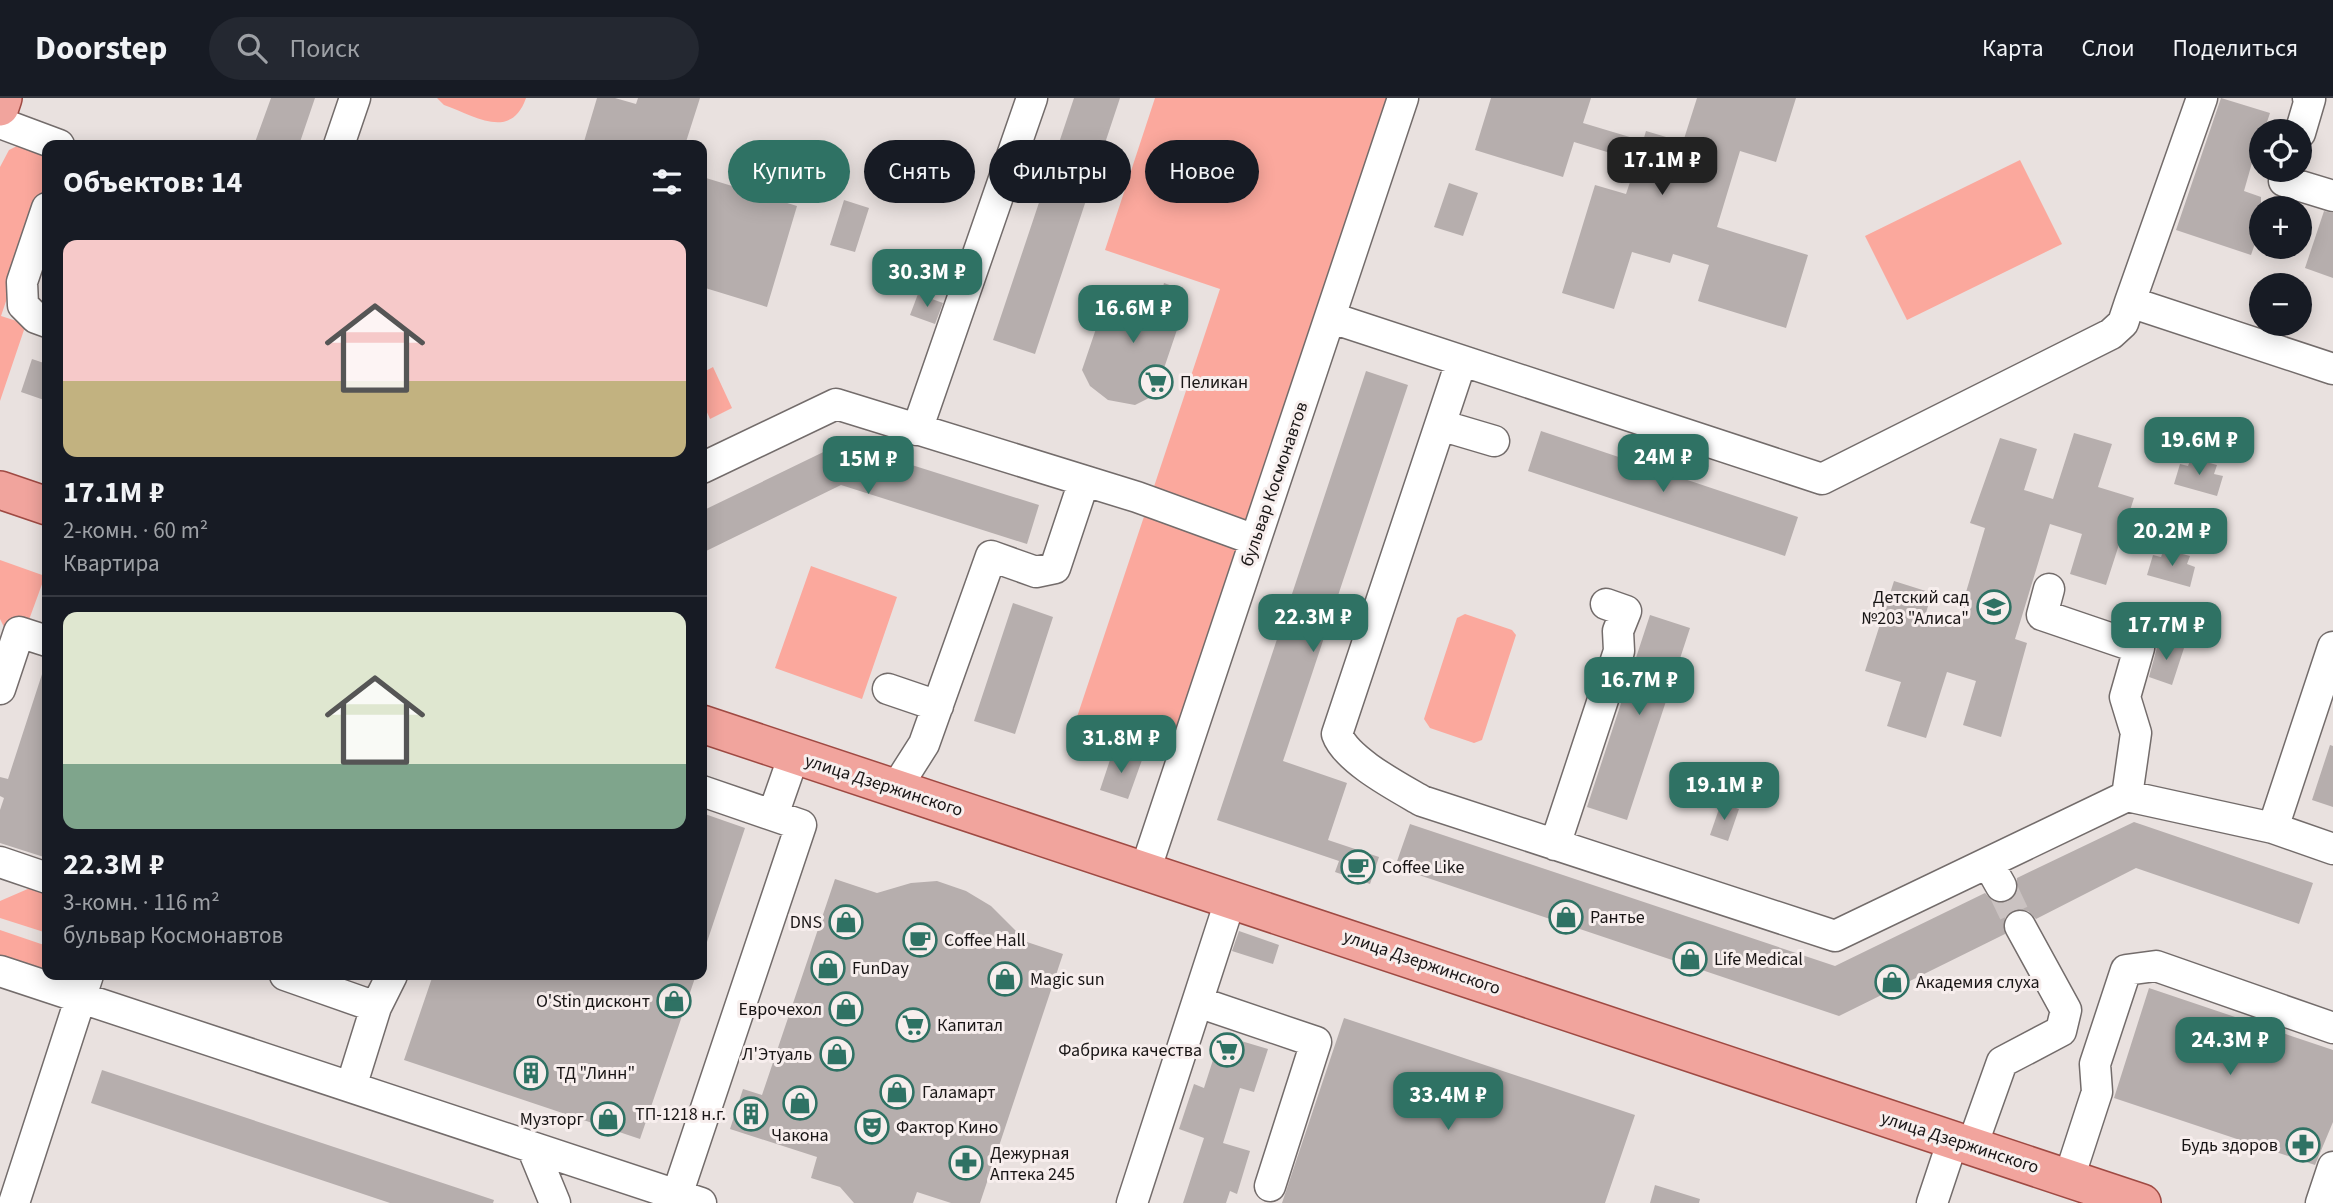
<!DOCTYPE html>
<html lang="ru">
<meta charset="utf-8">
<style>
:root{--surface:#171b24;--page:#242831;--text:#f1f3f6;--muted:#9ea1a6;--line:#363941;--accent:#2f7264}
body{margin:0;font-family:"Source Sans 3",sans-serif;background:var(--page);color:var(--text);height:100vh;display:flex;flex-direction:column;font-size:26px;white-space:nowrap}
*{box-sizing:border-box;margin:0}
p{font-size:23px;color:var(--muted)}
.icon{flex:none;width:38px;height:38px;fill:none;stroke:currentColor;stroke-width:2;stroke-linecap:round;stroke-linejoin:round}
.map{position:relative;flex:1;overflow:hidden}
.details{position:absolute;left:42px;top:42px;width:665px;height:840px;display:flex;flex-direction:column;background:var(--surface);border-radius:14px;box-shadow:0 4px 18px #0003}
.details>*{flex:none}
.top-card{position:absolute;left:728px;top:42px;width:665px;height:63px;display:flex;gap:14px}
.tools{position:absolute;left:2249px;top:21px;display:grid;gap:14px}
.tools a{display:grid;place-items:center;width:63px;height:63px;border-radius:50%;background:var(--surface);box-shadow:0 4px 18px #0003;font-size:35px}
.price{position:absolute;translate:-50% -60px;padding:0 16px;border-radius:14px;background:var(--accent);color:#fff;font-size:23px;line-height:46px;filter:drop-shadow(0 2px 4px #0008)}
.price::after{content:'';position:absolute;left:50%;top:42px;width:21px;height:16px;margin-left:-10px;background:inherit;clip-path:polygon(0 0,100% 0,50% 100%)}
.price.active{background:#222;color:#fff}
ul{padding:0;list-style:none}
li{display:grid;align-content:center;gap:14px;height:371px;padding:0 21px}
li+li{border-top:2px solid var(--line)}
li span{display:grid;place-items:center;height:217px;border-radius:14px;color:#555}
li>.icon{margin-inline-start:auto}
span .icon{width:126px;height:126px;fill:#fffc;stroke-width:1}
li b{font-size:30px}
h2{display:flex;justify-content:space-between;align-items:center;height:84px;padding:0 21px;font-size:30px}
.chip{padding:0 24px;border-radius:32px;background:var(--surface);box-shadow:0 4px 18px #0003;font-size:24px;line-height:63px}
.chip.active{background:var(--accent);color:#fff}
header{display:flex;align-items:center;gap:42px;box-sizing:border-box;height:98px;padding:0 35px;background:var(--surface);border-bottom:2px solid var(--line)}
header strong{font-size:33px}
nav{display:flex;gap:38px;margin-inline-start:auto;font-size:24px}
.search{width:490px;height:63px;background:var(--page);display:flex;align-items:center;gap:18px;box-sizing:border-box;padding:0 24px;border-radius:38px;color:var(--muted);font-size:26px}
.map>svg:first-child{display:block}
</style>
<header>
<strong>Doorstep</strong>
<div class="search"><svg class="icon" aria-label="search" viewBox="0 0 24 24"><circle cx="10" cy="10" r="6"/><path d="M15 15l6 6"/></svg>Поиск</div>
<nav><a>Карта</a><a>Слои</a><a>Поделиться</a></nav>
</header>
<div class="map">
<svg width="2333" height="1105" viewBox="0 0 2333 1105">
<rect width="100%" height="100%" fill="#e9e1df"/>
<!-- green -->
<path fill="#fba89d" d="M 437,0 L 526,0 C 511,43 475,18 444,7 Z
M 1155,0 L 1391,0 L 1171,660 L 1074,628 L 1220,191 L 1105,152 Z
M 21,46 L 43,52 L 47,60 L 47,82 L 1,218 L 26,226 L 0,303 L 0,69 L 9,52 Z
M 2020,62 L 2062,146 L 1907,222 L 1865,138 Z
M 713,269 L 732,310 L 710,321 L 702,303 L 702,275 Z
M 0,462 L 45,478 L 26,530 L 13,525 L 4,529 L 0,521 Z
M 811,468 L 897,499 L 862,601 L 775,570 Z
M 1465,516 L 1512,532 L 1516,537 L 1482,642 L 1474,645 L 1430,630 L 1424,621 L 1457,520 Z
M 30,790 L 47,795 L 47,835 L 0,820 L 0,803 Z
M 0,832 L 47,848 L 47,877 L 84,877 L 80,887 L 0,868 Z"/>
<!-- building -->
<path fill="#b6aead" d="M 271,0 L 315,0 L 299,47 L 254,47 Z
M 597,0 L 615,0 L 636,6 L 638,0 L 700,0 L 685,47 L 583,47 Z
M 1074,0 L 1120,0 L 1035,256 L 993,242 Z
M 1491,0 L 1591,0 L 1583,25 L 1643,43 L 1646,33 L 1683,44 L 1697,0 L 1796,0 L 1776,64 L 1740,53 L 1717,129 L 1808,157 L 1786,230 L 1698,203 L 1709,167 L 1673,156 L 1670,165 L 1632,154 L 1614,211 L 1562,195 L 1595,87 L 1626,96 L 1637,63 L 1574,44 L 1563,79 L 1475,52 Z
M 2221,0 L 2270,15 L 2264,33 L 2261,33 L 2244,93 L 2261,99 L 2261,128 L 2251,157 L 2176,132 Z
M 706,80 L 797,108 L 767,209 L 702,189 L 702,94 Z
M 1449,85 L 1478,95 L 1463,138 L 1434,129 Z
M 844,102 L 869,110 L 855,154 L 830,147 Z
M 2324,113 L 2333,115 L 2333,180 L 2305,170 Z
M 1164,185 L 1181,191 L 1176,205 L 1185,208 L 1155,297 L 1135,307 L 1108,302 L 1090,288 L 1082,272 L 1102,213 L 1114,216 L 1124,187 L 1160,200 Z
M 918,196 L 943,205 L 935,226 L 910,217 Z
M 32,261 L 47,266 L 47,303 L 21,294 Z
M 1366,273 L 1408,287 L 1283,663 L 1347,685 L 1328,742 L 1379,759 L 1370,786 L 1335,774 L 1339,763 L 1217,722 Z
M 1541,333 L 1798,419 L 1785,458 L 1528,373 Z
M 2074,335 L 2112,346 L 2098,389 L 2134,400 L 2106,487 L 2070,476 L 2082,436 L 2050,426 L 2015,541 L 2027,545 L 2001,639 L 1963,627 L 1976,583 L 1947,574 L 1926,640 L 1887,628 L 1901,584 L 1865,573 L 1894,483 L 1932,495 L 1925,518 L 1956,528 L 1985,430 L 1970,425 L 2000,340 L 2037,351 L 2024,392 L 2053,401 Z
M 842,345 L 1039,407 L 1027,446 L 841,387 L 702,455 L 702,413 Z
M 2191,360 L 2217,367 L 2214,376 L 2223,378 L 2217,398 L 2174,386 L 2180,366 L 2188,368 Z
M 2164,451 L 2190,458 L 2187,466 L 2195,469 L 2190,489 L 2147,477 L 2153,457 L 2161,459 Z
M 1013,505 L 1053,519 L 1015,636 L 974,623 Z
M 1650,517 L 1690,530 L 1627,722 L 1587,709 Z
M 2159,542 L 2184,550 L 2172,587 L 2149,579 Z
M 44,570 L 47,571 L 47,760 L 0,745 L 0,712 L 4,700 L 0,698 L 0,679 L 8,681 Z
M 2330,647 L 2333,648 L 2333,709 L 2312,702 Z
M 1113,653 L 1142,662 L 1128,701 L 1100,692 Z
M 1721,705 L 1739,711 L 1728,743 L 1710,737 Z
M 702,715 L 745,730 L 705,850 L 702,850 Z
M 2134,724 L 2313,785 L 2299,826 L 2136,770 L 2036,821 L 2028,813 L 2012,812 L 2005,820 L 2005,836 L 1839,918 L 1395,769 L 1410,726 L 1835,868 L 1985,795 L 1993,803 L 2009,803 L 2016,796 L 2017,780 Z
M 835,781 L 877,795 L 911,785 L 937,783 L 966,793 L 991,808 L 1027,844 L 1063,856 L 980,1105 L 951,1105 L 917,1094 L 913,1105 L 854,1105 L 840,1089 L 811,1080 L 817,1059 L 730,1031 L 743,991 L 762,997 Z
M 1239,833 L 1279,847 L 1273,866 L 1232,853 Z
M 433,877 L 696,877 L 640,1041 L 404,962 Z
M 2149,890 L 2333,952 L 2333,1024 L 2315,1067 L 2114,1000 Z
M 1344,920 L 1635,1017 L 1605,1105 L 1282,1105 Z
M 1221,937 L 1268,951 L 1254,994 L 1240,990 L 1223,1045 L 1250,1053 L 1237,1096 L 1230,1093 L 1226,1105 L 1183,1105 L 1204,1040 L 1179,1031 L 1194,986 L 1204,990 Z
M 102,972 L 494,1102 L 493,1105 L 390,1105 L 91,1005 Z
M 1655,1087 L 1700,1101 L 1699,1105 L 1650,1105 Z"/>
<g fill="none" stroke-linecap="round" stroke-linejoin="round">
<!-- minor-tunnel -->
<path stroke="#cac2c1" stroke-width="30" stroke-dasharray="30 15" stroke-linecap="butt" d="M 2001,788 L 2020,828"/>
<defs>
<path id="minor" d="M 0,25 L 59,47
M 2300,35 L 2310,1 L 2308,0
M 339,47 L 355,0
M 2288,72 L 2284,83 L 2333,98
M 47,110 L 22,184 L 23,207 L 36,220 L 47,224
M 2130,204 L 2202,0
M 1332,220 L 1822,381 L 2111,236 L 2123,225 L 2130,204 L 2333,271
M 1461,264 L 1337,636 C 1346,662 1398,689 1422,703 L 1835,838 L 2127,698 L 2273,730 L 2333,751
M 1440,327 L 1494,343
M 917,332 L 1032,0
M 702,370 L 836,306 L 1137,399 L 1255,442
M 2049,491 L 2042,517 L 2139,550 L 2125,599 L 2136,635 L 2127,698
M 0,591 L 19,534 L 47,543
M 888,591 L 938,608
M 896,690 L 924,646 L 991,458 L 1036,474 L 1055,470 L 1084,383
M 773,717 L 794,657
M 2273,730 L 2333,549
M 1555,747 L 1619,553 L 1618,533 L 1626,513 L 1606,506
M 0,764 L 47,780
M 1988,765 L 2001,788
M 1145,773 L 1403,0
M 0,873 L 701,1105
M 285,877 L 376,909 L 351,989
M 1198,904 L 1316,944 L 1270,1088
M 376,909 L 392,877
M 1972,1048 L 2002,964 L 2061,933 L 2066,912 L 2020,828
M 532,1049 L 555,1105
M 2069,1080 L 2097,994 L 2095,966 L 2126,872 L 2156,868 L 2333,930
M 677,1097 L 801,727 L 702,693
M 14,1105 L 88,877
M 1132,1105 L 1231,800
M 1932,1105 L 1953,1042
M 2321,1105 L 2333,1069"/>
<path id="major" d="M 0,9 L 3,0
M 0,392 L 47,408
M 702,626 L 2142,1105"/>
</defs>
<!-- minor casing -->
<use href="#minor" stroke="#736c6b" stroke-width="33"/>
<!-- major casing -->
<use href="#major" stroke="#9f4a43" stroke-width="40"/>
<!-- minor -->
<use href="#minor" stroke="#fff" stroke-width="30"/>
<!-- major -->
<use href="#major" stroke="#f1a49d" stroke-width="37"/>
</g>
<!-- icons -->
<defs>
<symbol id="supermarket-ring" viewBox="-11 -11 22 22"><circle r="9.5" fill="#f7eeed" stroke="#2f7264" stroke-width="1.5"/><path d="M-6-5.5h2.5l.6 2H6L4.5 2H-2.5L-4.4-4H-6ZM-1.5 3.2a1.3 1.3 0 1 0 .1 0ZM3 3.2a1.3 1.3 0 1 0 .1 0Z" fill="#2f7264"/></symbol>
<symbol id="school-ring" viewBox="-11 -11 22 22"><circle r="9.5" fill="#f7eeed" stroke="#2f7264" stroke-width="1.5"/><path d="M0-5L7-2L0 1L-7-2ZM-4 1L0 2.5L4 1V4Q0 6-4 4Z" fill="#2f7264"/></symbol>
<symbol id="cafe-ring" viewBox="-11 -11 22 22"><circle r="9.5" fill="#f7eeed" stroke="#2f7264" stroke-width="1.5"/><path d="M-5.5-4.5H6V0H3Q3 3.5 0 3.5H-2.5Q-5.5 3.5-5.5 0ZM3-3.2v2h1.7v-2ZM-6 4.5H4V6H-6Z" fill="#2f7264"/></symbol>
<symbol id="shop-ring" viewBox="-11 -11 22 22"><circle r="9.5" fill="#f7eeed" stroke="#2f7264" stroke-width="1.5"/><path d="M-5-2.5h2.3a2.7 3.5 0 0 1 5.4 0H5L5.5 6h-11ZM-1.5-2.5h3a1.5 2.3 0 0 0-3 0Z" fill="#2f7264"/></symbol>
<symbol id="building-ring" viewBox="-11 -11 22 22"><circle r="9.5" fill="#f7eeed" stroke="#2f7264" stroke-width="1.5"/><path d="M-4-6H4V6H1V3H-1V6H-4ZM-2.5-4.3h1.7v1.8h-1.7ZM.8-4.3h1.7v1.8H.8ZM-2.5-1h1.7V.8h-1.7ZM.8-1h1.7V.8H.8Z" fill="#2f7264"/></symbol>
<symbol id="theatre-ring" viewBox="-11 -11 22 22"><circle r="9.5" fill="#f7eeed" stroke="#2f7264" stroke-width="1.5"/><path d="M-5-5.5Q0-4 5-5.5V0Q5 5 0 6Q-5 5-5 0ZM-3.3-2.5H-1v1.5H-3.3ZM1-2.5H3.3v1.5H1ZM-2.8 1Q0 5.5 2.8 1Z" fill="#2f7264"/></symbol>
<symbol id="pharmacy-ring" viewBox="-11 -11 22 22"><circle r="9.5" fill="#f7eeed" stroke="#2f7264" stroke-width="1.5"/><path d="M-2-6h4v4h4v4h-4v4h-4v-4h-4v-4h4Z" fill="#2f7264"/></symbol>
</defs>
<g fill-rule="evenodd">
<use href="#supermarket-ring" x="1137" y="265" width="38" height="38"/>
<use href="#school-ring" x="1975" y="490" width="38" height="38"/>
<use href="#cafe-ring" x="1339" y="750" width="38" height="38"/>
<use href="#shop-ring" x="1547" y="800" width="38" height="38"/>
<use href="#shop-ring" x="827" y="805" width="38" height="38"/>
<use href="#cafe-ring" x="901" y="823" width="38" height="38"/>
<use href="#shop-ring" x="1671" y="842" width="38" height="38"/>
<use href="#shop-ring" x="809" y="851" width="38" height="38"/>
<use href="#shop-ring" x="986" y="862" width="38" height="38"/>
<use href="#shop-ring" x="1873" y="865" width="38" height="38"/>
<use href="#shop-ring" x="655" y="884" width="38" height="38"/>
<use href="#shop-ring" x="827" y="892" width="38" height="38"/>
<use href="#supermarket-ring" x="894" y="908" width="38" height="38"/>
<use href="#supermarket-ring" x="1208" y="933" width="38" height="38"/>
<use href="#shop-ring" x="818" y="937" width="38" height="38"/>
<use href="#building-ring" x="512" y="956" width="38" height="38"/>
<use href="#shop-ring" x="878" y="975" width="38" height="38"/>
<use href="#shop-ring" x="781" y="986" width="38" height="38"/>
<use href="#building-ring" x="732" y="997" width="38" height="38"/>
<use href="#shop-ring" x="589" y="1002" width="38" height="38"/>
<use href="#theatre-ring" x="853" y="1010" width="38" height="38"/>
<use href="#pharmacy-ring" x="2284" y="1028" width="38" height="38"/>
<use href="#pharmacy-ring" x="947" y="1046" width="38" height="38"/>
</g>
<g text-anchor="middle" stroke-width="6" stroke-linejoin="round" paint-order="stroke">
<!-- poi labels -->
<g font-size="18" fill="#181515" stroke="#f7eeed" text-anchor="start">
<text x="1180" y="290">Пеликан</text>
<text x="1969" y="505" text-anchor="end">Детский сад<tspan x="1969" dy="21">№203 "Алиса"</tspan></text>
<text x="1382" y="775">Coffee Like</text>
<text x="1590" y="825">Рантье</text>
<text x="822" y="830" text-anchor="end">DNS</text>
<text x="944" y="848">Coffee Hall</text>
<text x="1714" y="867">Life Medical</text>
<text x="852" y="876">FunDay</text>
<text x="1030" y="887">Magic sun</text>
<text x="1916" y="890">Академия слуха</text>
<text x="650" y="909" text-anchor="end">O'Stin дисконт</text>
<text x="822" y="917" text-anchor="end">Еврочехол</text>
<text x="937" y="933">Капитал</text>
<text x="1202" y="958" text-anchor="end">Фабрика качества</text>
<text x="812" y="962" text-anchor="end">Л'Этуаль</text>
<text x="556" y="981">ТД "Линн"</text>
<text x="922" y="1000">Галамарт</text>
<text x="726" y="1022" text-anchor="end">ТП-1218 н.г.</text>
<text x="584" y="1027" text-anchor="end">Музторг</text>
<text x="896" y="1035">Фактор Кино</text>
<text x="800" y="1043" text-anchor="middle">Чакона</text>
<text x="2278" y="1053" text-anchor="end">Будь здоров</text>
<text x="990" y="1061">Дежурная<tspan x="990" dy="21">Аптека 245</tspan></text>
</g>
<!-- street labels -->
<g font-size="18" fill="#181515" stroke="#f7eeed">
<text transform="translate(1274 386) rotate(-71)" y="6">бульвар Космонавтов</text>
<text transform="translate(884 687) rotate(18)" y="6">улица Дзержинского</text>
<text transform="translate(1422 864) rotate(19)" y="6">улица Дзержинского</text>
<text transform="translate(1960 1044) rotate(18)" y="6">улица Дзержинского</text>
</g>
</g>
</svg>
<div class="tools">
<a><svg class="icon" aria-label="locate" viewBox="0 0 24 24"><circle cx="12" cy="12" r="6"/><path d="M12 2v4M12 18v4M2 12h4M18 12h4"/></svg></a>
<a>+</a>
<a>−</a>
</div>
<b class="price active" style="left:1662px;top:99px">17.1M ₽</b>
<b class="price" style="left:927px;top:211px">30.3M ₽</b>
<b class="price" style="left:1133px;top:247px">16.6M ₽</b>
<b class="price" style="left:2199px;top:379px">19.6M ₽</b>
<b class="price" style="left:1663px;top:396px">24M ₽</b>
<b class="price" style="left:868px;top:398px">15M ₽</b>
<b class="price" style="left:2172px;top:470px">20.2M ₽</b>
<b class="price" style="left:1313px;top:556px">22.3M ₽</b>
<b class="price" style="left:2166px;top:564px">17.7M ₽</b>
<b class="price" style="left:1639px;top:619px">16.7M ₽</b>
<b class="price" style="left:1121px;top:677px">31.8M ₽</b>
<b class="price" style="left:1724px;top:724px">19.1M ₽</b>
<b class="price" style="left:2230px;top:979px">24.3M ₽</b>
<b class="price" style="left:1448px;top:1034px">33.4M ₽</b>
<div class="top-card">
<a class="chip active">Купить</a>
<a class="chip">Снять</a>
<a class="chip">Фильтры</a>
<a class="chip">Новое</a>
</div>
<section class="details">
<h2>Объектов: 14<svg class="icon" aria-label="filters" viewBox="0 0 24 24"><path d="M4 7h16M4 17h16"/><circle cx="9" cy="7" r="2"/><circle cx="15" cy="17" r="2"/></svg></h2>
<ul>
<li><span style="background:linear-gradient(#f6c9c9 65%,#c2b280 0)"><svg class="icon" aria-label="home" viewBox="0 0 24 24"><path d="M3 11l9-7 9 7M6 9v11h12V9"/></svg></span><div><b>17.1M ₽</b><p>2-комн. · 60 m²</p><p>Квартира</p></div></li>
<li><span style="background:linear-gradient(#dfe7d0 70%,#7fa58c 0)"><svg class="icon" aria-label="home" viewBox="0 0 24 24"><path d="M3 11l9-7 9 7M6 9v11h12V9"/></svg></span><div><b>22.3M ₽</b><p>3-комн. · 116 m²</p><p>бульвар Космонавтов</p></div></li>
</ul>
</section>
</div>
